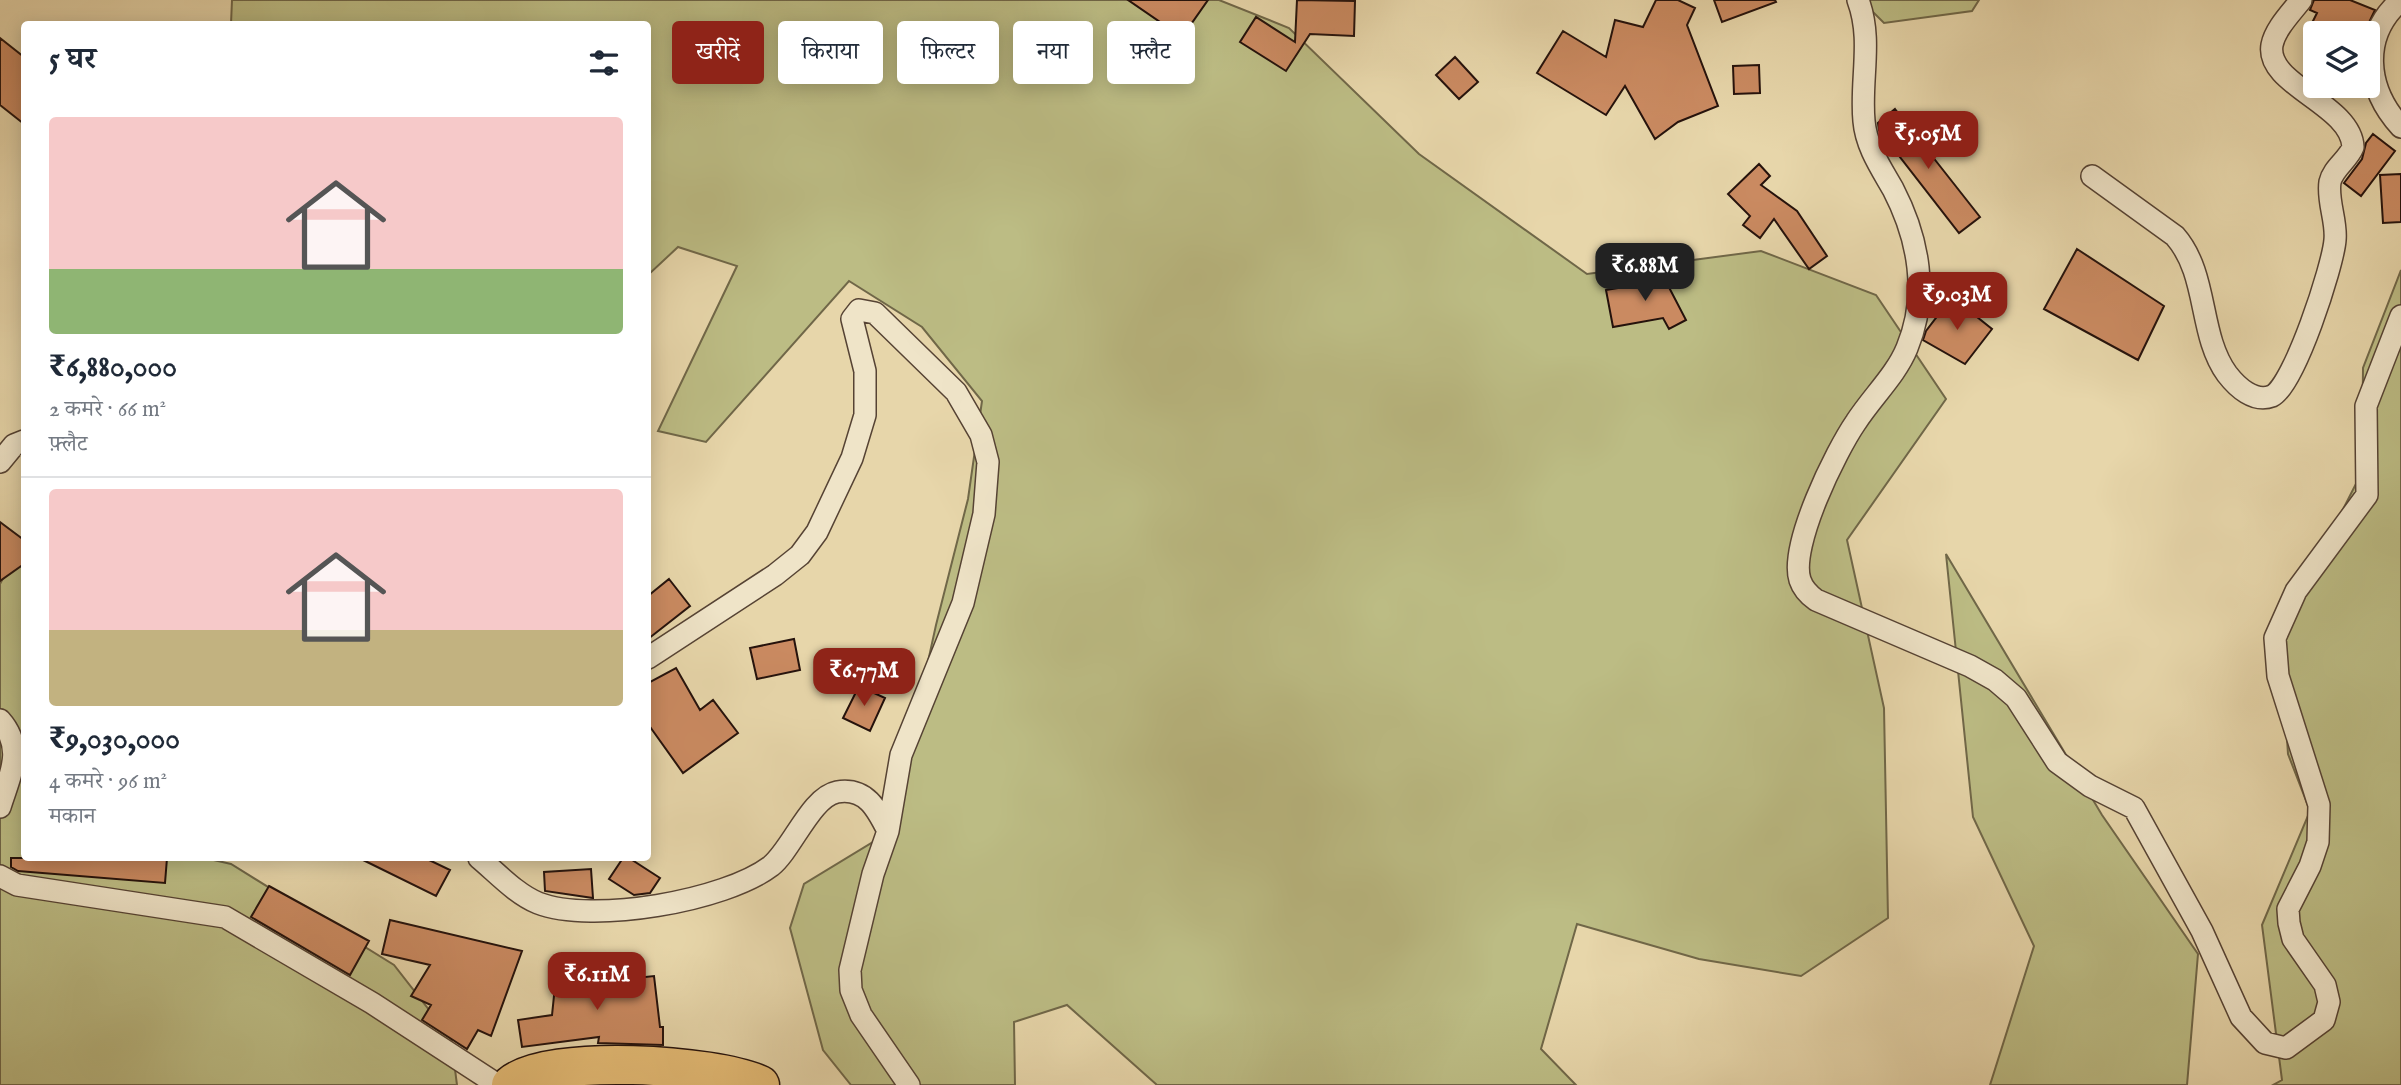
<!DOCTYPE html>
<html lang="hi">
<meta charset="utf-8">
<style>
:root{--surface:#fff;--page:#f2f2f3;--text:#1f2937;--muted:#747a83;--line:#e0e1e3;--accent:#8f2418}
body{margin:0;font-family:"IM FELL English","Noto Serif Devanagari",serif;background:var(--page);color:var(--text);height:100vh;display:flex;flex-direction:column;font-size:26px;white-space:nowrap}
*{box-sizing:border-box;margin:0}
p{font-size:23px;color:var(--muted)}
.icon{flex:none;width:38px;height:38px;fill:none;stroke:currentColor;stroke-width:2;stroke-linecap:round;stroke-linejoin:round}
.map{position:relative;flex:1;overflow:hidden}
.panel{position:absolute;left:21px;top:21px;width:630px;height:840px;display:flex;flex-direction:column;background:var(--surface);border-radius:7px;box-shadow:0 4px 18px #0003}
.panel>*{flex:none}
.hud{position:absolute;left:672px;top:21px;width:665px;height:63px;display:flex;gap:14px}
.tools{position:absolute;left:2303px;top:21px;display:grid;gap:14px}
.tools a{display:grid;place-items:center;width:77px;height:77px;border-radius:7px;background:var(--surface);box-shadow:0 4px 18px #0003;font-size:35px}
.price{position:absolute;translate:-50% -60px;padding:0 16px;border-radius:14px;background:var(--accent);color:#fff;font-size:23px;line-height:46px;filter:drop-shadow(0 2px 4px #0008)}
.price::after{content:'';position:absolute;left:50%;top:42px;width:21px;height:16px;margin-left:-10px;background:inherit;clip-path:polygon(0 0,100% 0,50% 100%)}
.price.selected{background:#222;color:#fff}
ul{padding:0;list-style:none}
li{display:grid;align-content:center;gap:14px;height:371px;padding:0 28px}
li+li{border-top:2px solid var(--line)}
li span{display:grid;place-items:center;height:217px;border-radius:7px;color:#555}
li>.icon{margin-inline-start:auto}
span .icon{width:126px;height:126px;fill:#fffc;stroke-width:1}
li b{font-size:30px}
h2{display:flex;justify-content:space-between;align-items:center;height:84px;padding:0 28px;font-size:30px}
.pill{padding:0 24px;border-radius:7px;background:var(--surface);box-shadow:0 4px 18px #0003;font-size:24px;line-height:63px}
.pill.selected{background:var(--accent);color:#fff}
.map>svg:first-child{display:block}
</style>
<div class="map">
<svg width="2401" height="1085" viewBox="0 0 2401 1085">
<rect width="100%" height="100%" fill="#e7d6aa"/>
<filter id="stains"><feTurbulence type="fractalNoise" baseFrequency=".00286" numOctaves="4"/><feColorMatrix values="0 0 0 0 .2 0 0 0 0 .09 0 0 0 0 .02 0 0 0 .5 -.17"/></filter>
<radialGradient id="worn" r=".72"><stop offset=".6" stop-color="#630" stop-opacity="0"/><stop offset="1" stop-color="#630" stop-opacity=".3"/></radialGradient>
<!-- green -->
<path fill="#bcbc84" stroke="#706748" stroke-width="2" d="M 232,0 L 1219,0 L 1289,28 L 1419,154 L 1587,274 L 1761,251 L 1876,295 L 1946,399 L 1847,540 L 1884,708 L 1888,918 L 1801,976 L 1699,959 L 1577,924 L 1541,1049 L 1576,1085 L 1157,1085 L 1067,1005 L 1014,1022 L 1015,1085 L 851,1085 L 823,1050 L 790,928 L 804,884 L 881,837 L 910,744 L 936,625 L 968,499 L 982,401 L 922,327 L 849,281 L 706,442 L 658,431 L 737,266 L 678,247 L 648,275 L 648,24 L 231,24 Z
M 1861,0 L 1979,0 L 1972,11 L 1884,23 Z
M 2401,270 L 2401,1085 L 2273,1085 L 2282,1080 L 2262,925 L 2310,811 L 2288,754 L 2280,633 L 2362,472 L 2363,368 Z
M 24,538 L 24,858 L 205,858 L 231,864 L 394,965 L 451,1038 L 457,1085 L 0,1085 L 0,584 Z
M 1946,554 L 2102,815 L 2198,954 L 2187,1085 L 1990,1085 L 2034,946 L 1973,817 Z"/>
<!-- building -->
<path fill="#ca8a61" stroke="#25120c" stroke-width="2" d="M 1128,0 L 1208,0 L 1182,37 Z
M 1297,0 L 1355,1 L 1354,36 L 1310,34 L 1286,71 L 1240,42 L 1256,17 L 1295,42 Z
M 1656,0 L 1678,0 L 1695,8 L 1687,25 L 1718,106 L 1678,122 L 1655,139 L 1625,86 L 1606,115 L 1537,73 L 1563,31 L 1606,57 L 1615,20 L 1643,27 Z
M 1714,0 L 1775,0 L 1776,2 L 1722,22 Z
M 2314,0 L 2350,0 L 2375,10 L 2364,33 L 2307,33 L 2317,13 L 2310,10 Z
M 0,38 L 24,57 L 24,124 L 0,105 Z
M 1455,57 L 1478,82 L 1459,99 L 1436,75 Z
M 1759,65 L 1760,93 L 1734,94 L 1733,66 Z
M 1895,109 L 1980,217 L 1959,233 L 1879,130 L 1878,123 Z
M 2373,134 L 2395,151 L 2361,196 L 2344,183 L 2362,159 L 2366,143 Z
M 1759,164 L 1770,176 L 1761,185 L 1797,211 L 1827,256 L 1809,269 L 1774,219 L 1760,238 L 1743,225 L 1750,216 L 1728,194 Z
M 2401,174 L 2401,222 L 2383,223 L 2380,175 Z
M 2077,249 L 2164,306 L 2138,360 L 2044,309 Z
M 1661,272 L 1686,320 L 1669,329 L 1663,318 L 1613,327 L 1606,290 L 1636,285 Z
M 1952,297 L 1992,329 L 1965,364 L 1923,340 L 1926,331 Z
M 0,522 L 24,540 L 24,564 L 0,581 Z
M 669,579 L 690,606 L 648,639 L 648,596 Z
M 794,639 L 800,670 L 757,679 L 750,648 Z
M 676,668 L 700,710 L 713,700 L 738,733 L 683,773 L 648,724 L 648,683 Z
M 859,686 L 885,698 L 870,731 L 843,718 Z
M 11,858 L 167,858 L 165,883 L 18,871 L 11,867 Z
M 359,858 L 425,858 L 450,870 L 436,896 Z
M 623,858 L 629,858 L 660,878 L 650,893 L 634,895 L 609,879 Z
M 591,869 L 593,898 L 545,891 L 544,872 Z
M 269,886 L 369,941 L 350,975 L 251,917 Z
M 390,920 L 522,951 L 491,1036 L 478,1030 L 467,1049 L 422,1020 L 431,1005 L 411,996 L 430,965 L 382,954 Z
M 557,967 L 599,972 L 598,982 L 654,976 L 660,1027 L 663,1027 L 663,1045 L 598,1043 L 599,1037 L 522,1047 L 518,1020 L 552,1015 Z"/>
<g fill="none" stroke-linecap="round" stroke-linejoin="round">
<defs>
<path id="street" d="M 1858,0 C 1873,40 1860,80 1864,121 C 1866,146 1881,168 1893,189 C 1919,239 1929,295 1907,348 C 1896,375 1872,397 1856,422 C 1836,451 1789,546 1800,580 C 1803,589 1809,595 1816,600 L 1970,666 L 1995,680 L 2016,698 L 2057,762 L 2090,786 L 2134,808 L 2202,931 L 2241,1017 L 2265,1043 L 2286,1048 L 2324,1020 L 2329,1002 L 2325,985 L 2293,939 L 2289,923 L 2288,909 L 2310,866 L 2318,842 L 2319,805 L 2278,676 L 2275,638 L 2296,591 L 2367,495 L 2366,406 L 2401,316
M 2401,0 C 2360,36 2366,89 2401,127
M 2092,176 L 2175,236 C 2209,275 2198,334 2227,374 C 2237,387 2254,403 2272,396 C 2294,386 2333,266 2335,240 C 2337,221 2327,201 2330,182 C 2333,168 2348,160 2353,147 C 2351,104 2265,85 2272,45 C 2275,29 2291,13 2301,0
M 0,462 L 14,445 L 24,441
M 648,658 L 775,575 L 800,555 L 817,532 L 852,458 L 865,415 L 865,371 L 852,319 L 859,310 L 875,313 L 956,392 L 981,435 L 988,462 L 984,514 L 963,603 L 901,755 L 888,831 L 873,874 L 850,970 L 851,990 L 861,1015 L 909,1085
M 0,720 C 25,748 10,775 0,807
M 479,858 C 497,873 516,894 538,903 C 592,924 725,901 771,866 C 792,849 811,797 837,792 C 866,787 877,809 888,831
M 0,876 L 17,885 L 225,917 L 372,1003 L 498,1085"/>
<path id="highway" d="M 511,1085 C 548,1053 716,1064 760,1085"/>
</defs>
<!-- street casing -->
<use href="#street" stroke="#564334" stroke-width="24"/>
<!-- highway casing -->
<use href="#highway" stroke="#25120c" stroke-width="41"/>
<!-- street -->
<use href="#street" stroke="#efe4c8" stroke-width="21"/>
<!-- highway -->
<use href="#highway" stroke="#e4bb75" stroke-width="38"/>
</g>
<rect width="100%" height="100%" filter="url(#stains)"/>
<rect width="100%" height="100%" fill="url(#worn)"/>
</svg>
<div class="tools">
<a><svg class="icon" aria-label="layers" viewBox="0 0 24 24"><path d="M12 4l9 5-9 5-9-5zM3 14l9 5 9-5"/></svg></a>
</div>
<b class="price" style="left:1928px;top:171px">₹5.05M</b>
<b class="price selected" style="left:1645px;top:303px">₹6.88M</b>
<b class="price" style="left:1957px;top:332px">₹9.03M</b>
<b class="price" style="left:864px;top:708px">₹6.77M</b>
<b class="price" style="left:597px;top:1012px">₹6.11M</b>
<div class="hud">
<a class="pill selected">खरीदें</a>
<a class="pill">किराया</a>
<a class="pill">फ़िल्टर</a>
<a class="pill">नया</a>
<a class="pill">फ़्लैट</a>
</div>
<section class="panel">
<h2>5 घर<svg class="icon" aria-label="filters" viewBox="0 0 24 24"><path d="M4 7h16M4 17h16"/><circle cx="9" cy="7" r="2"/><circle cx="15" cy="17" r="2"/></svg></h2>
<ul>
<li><span style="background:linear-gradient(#f6c9c9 70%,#8fb573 0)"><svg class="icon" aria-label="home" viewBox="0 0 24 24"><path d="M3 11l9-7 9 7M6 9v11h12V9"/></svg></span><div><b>₹6,880,000</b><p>2 कमरे · 66 m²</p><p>फ़्लैट</p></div></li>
<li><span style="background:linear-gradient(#f6c9c9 65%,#c2b280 0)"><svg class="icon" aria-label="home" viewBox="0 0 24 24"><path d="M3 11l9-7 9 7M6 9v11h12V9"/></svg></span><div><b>₹9,030,000</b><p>4 कमरे · 96 m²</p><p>मकान</p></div></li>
</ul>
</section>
</div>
